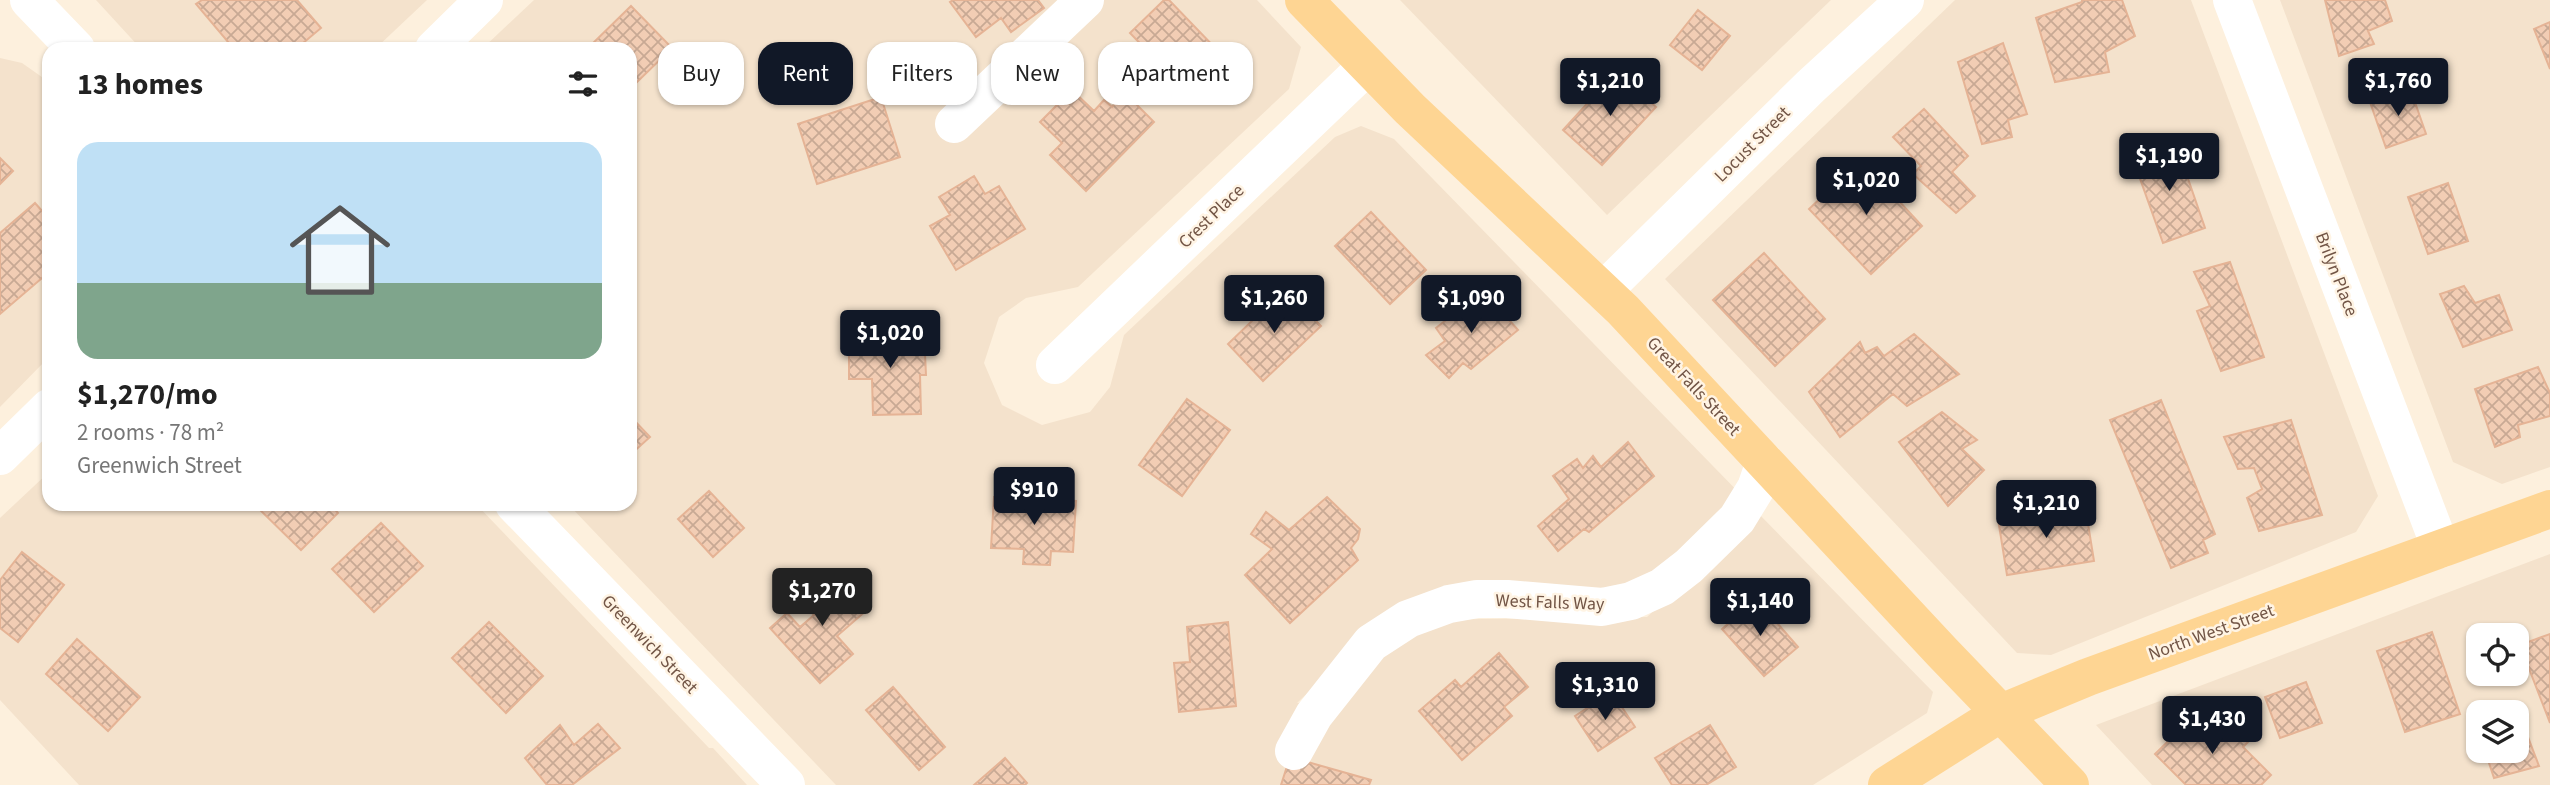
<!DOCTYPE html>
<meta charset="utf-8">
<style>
:root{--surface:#fff;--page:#f6f6f6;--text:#222;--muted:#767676;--accent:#111827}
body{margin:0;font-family:"Source Sans 3",sans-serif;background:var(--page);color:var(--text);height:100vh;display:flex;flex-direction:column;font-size:26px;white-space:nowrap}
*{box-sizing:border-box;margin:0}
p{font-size:23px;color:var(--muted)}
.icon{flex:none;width:38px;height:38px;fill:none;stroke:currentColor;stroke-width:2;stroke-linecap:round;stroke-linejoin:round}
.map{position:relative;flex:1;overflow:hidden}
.drawer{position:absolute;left:42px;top:42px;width:595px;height:469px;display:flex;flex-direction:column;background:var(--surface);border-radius:21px;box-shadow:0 2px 5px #0004}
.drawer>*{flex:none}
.banner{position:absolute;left:658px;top:42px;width:665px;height:63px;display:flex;gap:14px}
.tools{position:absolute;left:2466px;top:623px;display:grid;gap:14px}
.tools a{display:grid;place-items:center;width:63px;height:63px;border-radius:14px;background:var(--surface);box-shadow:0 2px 5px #0004;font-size:35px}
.price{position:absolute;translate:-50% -60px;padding:0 16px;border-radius:7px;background:var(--accent);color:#fff;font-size:23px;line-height:46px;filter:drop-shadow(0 2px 4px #0008)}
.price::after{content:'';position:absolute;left:50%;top:42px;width:21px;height:16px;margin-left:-10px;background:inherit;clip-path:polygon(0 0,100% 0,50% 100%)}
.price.selected{background:#222;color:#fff}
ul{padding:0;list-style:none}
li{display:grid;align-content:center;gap:14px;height:371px;padding:0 35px}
li span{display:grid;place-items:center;height:217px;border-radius:21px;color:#555}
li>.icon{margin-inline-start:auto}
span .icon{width:126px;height:126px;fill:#fffc;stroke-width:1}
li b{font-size:30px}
h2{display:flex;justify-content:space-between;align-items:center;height:84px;padding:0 35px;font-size:30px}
.tag{padding:0 24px;border-radius:21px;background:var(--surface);box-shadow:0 2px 5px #0004;font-size:24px;line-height:63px}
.tag.selected{background:var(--accent);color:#fff}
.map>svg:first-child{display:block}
</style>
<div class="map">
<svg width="2550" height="785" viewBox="0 0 2550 785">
<defs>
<pattern id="building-cross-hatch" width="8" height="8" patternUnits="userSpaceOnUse" patternTransform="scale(1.75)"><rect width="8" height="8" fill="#f2cdb4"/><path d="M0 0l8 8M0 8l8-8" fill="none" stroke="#c8a994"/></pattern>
</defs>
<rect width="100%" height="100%" fill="#fdf0dd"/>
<!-- residential -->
<path fill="#f4e2cc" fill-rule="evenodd" d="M 96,0 L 427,0 L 375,49 L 141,49 Z
M 534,0 L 1257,0 L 1301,47 L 1289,89 L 1078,287 L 1026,298 L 999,317 L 984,363 L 1002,405 L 1042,425 L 1090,412 L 1110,387 L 1124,335 L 1335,137 L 1361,126 L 1394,139 L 1752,506 L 1645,603 L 1397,608 L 1297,703 L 1318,701 L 1401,620 L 1647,617 L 1758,513 L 1933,692 L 1927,713 L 1813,785 L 836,785 L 568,504 L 630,504 L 630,49 L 482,49 Z
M 1400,0 L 1831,0 L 1607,215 Z
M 1955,0 L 2191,0 L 2378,496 L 2356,532 L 2051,655 L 2017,653 L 1665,279 Z
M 2280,0 L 2550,0 L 2550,467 L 2502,484 L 2453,462 Z
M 0,58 L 22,63 L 49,82 L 49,357 L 0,407 Z
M 49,472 L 49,504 L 476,504 L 709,748 L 713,748 L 747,785 L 79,785 L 0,700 L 0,518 Z
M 2550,554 L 2550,785 L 2152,785 L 2096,725 ZM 2478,635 L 2516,635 L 2516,674 L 2478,674 ZM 2478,712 L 2516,712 L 2516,751 L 2478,751 Z"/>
<!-- building -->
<path fill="url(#building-cross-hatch)" stroke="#e5b395" stroke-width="2" d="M 202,0 L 297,0 L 321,28 L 296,49 L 234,49 L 196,4 Z
M 953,0 L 1038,0 L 1044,8 L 1011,32 L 1001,18 L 976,37 L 950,2 Z
M 1164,0 L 1169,0 L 1221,54 L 1184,89 L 1130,33 Z
M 2082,0 L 2122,0 L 2135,36 L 2105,52 L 2109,72 L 2055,82 L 2036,18 L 2082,2 Z
M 2325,0 L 2385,0 L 2392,21 L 2368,31 L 2374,44 L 2339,56 Z
M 631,6 L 672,48 L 630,89 L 630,49 L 587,49 Z
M 1698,10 L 1730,36 L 1702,70 L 1670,45 Z
M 2550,22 L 2550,69 L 2534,29 Z
M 2003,43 L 2027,114 L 2008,120 L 2012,137 L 1982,144 L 1958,62 Z
M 1617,71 L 1656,107 L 1602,165 L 1563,130 Z
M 2410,88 L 2426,134 L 2386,148 L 2370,102 Z
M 1072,90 L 1094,111 L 1104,100 L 1112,107 L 1125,93 L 1154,122 L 1086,191 L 1050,155 L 1062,143 L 1040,122 Z
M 881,97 L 900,157 L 817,184 L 798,124 Z
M 1924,109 L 1968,156 L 1952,172 L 1975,196 L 1956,213 L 1913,174 L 1921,166 L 1893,137 Z
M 2176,144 L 2205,228 L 2163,243 L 2133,159 Z
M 0,158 L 13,171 L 0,184 Z
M 1861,160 L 1922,226 L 1871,274 L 1809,209 Z
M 974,176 L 985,194 L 999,186 L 1025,229 L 956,270 L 930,226 L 950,215 L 939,197 Z
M 2448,183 L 2468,241 L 2428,254 L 2408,197 Z
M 35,203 L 49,219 L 49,272 L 0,314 L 0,233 Z
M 1371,212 L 1426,270 L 1390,304 L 1335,246 Z
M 1764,253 L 1825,319 L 1775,366 L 1713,300 Z
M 2230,262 L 2264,357 L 2221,371 L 2197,311 L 2210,306 L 2194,272 Z
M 2464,286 L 2475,303 L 2499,295 L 2512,330 L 2463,347 L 2440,294 Z
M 1285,289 L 1321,326 L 1263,381 L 1228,344 Z
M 1483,291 L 1518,330 L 1471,369 L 1463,363 L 1449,378 L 1426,355 L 1445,341 L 1436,328 Z
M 919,333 L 920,354 L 925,354 L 926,375 L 920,375 L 921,414 L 873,415 L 872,379 L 849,379 L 849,335 Z
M 1914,334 L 1959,374 L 1907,406 L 1893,394 L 1840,437 L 1809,392 L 1860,342 L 1865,353 L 1877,347 L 1884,356 Z
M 2538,367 L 2550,393 L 2550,416 L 2518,425 L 2520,437 L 2495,447 L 2475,389 Z
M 1187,399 L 1230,430 L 1182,496 L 1139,465 Z
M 2161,400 L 2215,534 L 2203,540 L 2208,553 L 2171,568 L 2110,420 Z
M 1942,412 L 1977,440 L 1962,449 L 1984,470 L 1948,506 L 1899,442 Z
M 630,416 L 650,437 L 630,455 Z
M 2291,420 L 2322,515 L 2259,531 L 2247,498 L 2262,489 L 2254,468 L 2238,469 L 2224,437 Z
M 1628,442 L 1654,476 L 1589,532 L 1584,529 L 1558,551 L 1538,526 L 1569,499 L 1553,476 L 1577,459 L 1583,468 L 1593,456 L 1601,467 Z
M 709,491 L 744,528 L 713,557 L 678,519 Z
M 994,497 L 1076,501 L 1073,552 L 1051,551 L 1050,565 L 1023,564 L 1024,549 L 991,548 Z
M 1327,497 L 1360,529 L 1358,539 L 1351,548 L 1358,560 L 1290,623 L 1245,575 L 1272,549 L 1251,534 L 1266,512 L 1289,530 Z
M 254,504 L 334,504 L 332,506 L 338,513 L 301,550 Z
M 2085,505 L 2094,561 L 2007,575 L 1998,519 Z
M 381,523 L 423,566 L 374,612 L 332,569 Z
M 22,552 L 64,585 L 18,642 L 0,628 L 0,580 Z
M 835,573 L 867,610 L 837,636 L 853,654 L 820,683 L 770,628 L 787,613 L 800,627 L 814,615 L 802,602 Z
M 1756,599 L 1798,647 L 1764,676 L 1722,629 Z
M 489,622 L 543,676 L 506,713 L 452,658 Z
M 1228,622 L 1236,706 L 1179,712 L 1174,663 L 1190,662 L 1187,627 Z
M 2432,632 L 2460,714 L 2405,732 L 2377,651 Z
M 2550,634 L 2550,723 L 2520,645 Z
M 77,639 L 140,697 L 108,731 L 46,674 Z
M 1499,653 L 1528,687 L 1504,707 L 1512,716 L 1462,760 L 1419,711 L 1455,680 L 1461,687 Z
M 2306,682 L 2322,723 L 2280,738 L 2265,697 Z
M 893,687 L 945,747 L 919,770 L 866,710 Z
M 1612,692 L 1635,727 L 1598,751 L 1575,716 Z
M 2517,708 L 2539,766 L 2494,778 L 2485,751 L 2516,751 L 2516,712 L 2505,712 Z
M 2197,713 L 2217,734 L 2233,717 L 2253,737 L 2243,747 L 2271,775 L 2261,785 L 2186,785 L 2155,754 Z
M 598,724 L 620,748 L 572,785 L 547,785 L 525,758 L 560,725 L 574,745 Z
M 1710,725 L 1736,767 L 1706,785 L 1672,785 L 1655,758 Z
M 1290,757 L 1371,780 L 1369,785 L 1281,785 Z
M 1005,758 L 1027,783 L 1025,785 L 974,785 Z"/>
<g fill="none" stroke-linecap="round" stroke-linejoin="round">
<!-- minor -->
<path stroke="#fff" stroke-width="38" d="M 29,0 L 76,49
M 2232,0 L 2441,549
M 434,49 L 484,0
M 954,124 L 1085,0
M 1603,291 L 1811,86 L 1905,0
M 1055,365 L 1367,66
M 0,456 L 49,408
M 514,504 L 786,785
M 1294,751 L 1314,715 L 1371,643 L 1408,619 L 1449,604 L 1477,599 L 1507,599 L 1602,607 L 1631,601 L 1662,587 L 1689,566 L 1737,519 L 1756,488 L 1765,462"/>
<!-- major -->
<path stroke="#fed593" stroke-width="38" d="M 1304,0 L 1410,109 L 1623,310 L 1942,652 L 2070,785
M 1887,785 L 2001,713 L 2088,677 L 2550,509"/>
</g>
<g text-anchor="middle" stroke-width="5" stroke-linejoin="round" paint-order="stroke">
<!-- street labels -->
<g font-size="18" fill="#725546" stroke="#fff4e4">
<text transform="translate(1752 144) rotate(-45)" y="6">Locust Street</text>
<text transform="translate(1211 216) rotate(-44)" y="6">Crest Place</text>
<text transform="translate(2337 274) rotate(69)" y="6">Brilyn Place</text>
<text transform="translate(1694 386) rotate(47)" y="6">Great Falls Street</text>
<text transform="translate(1550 602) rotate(2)" y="6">West Falls Way</text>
<text transform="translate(2211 632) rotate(-20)" y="6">North West Street</text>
<text transform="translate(650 644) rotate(46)" y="6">Greenwich Street</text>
</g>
</g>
</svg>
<div class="tools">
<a><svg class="icon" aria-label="locate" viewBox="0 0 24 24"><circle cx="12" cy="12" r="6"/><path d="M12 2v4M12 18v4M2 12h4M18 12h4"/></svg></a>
<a><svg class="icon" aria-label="layers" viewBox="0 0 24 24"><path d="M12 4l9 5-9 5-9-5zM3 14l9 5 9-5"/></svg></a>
</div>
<b class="price" style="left:1610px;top:118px">$1,210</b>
<b class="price" style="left:2398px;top:118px">$1,760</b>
<b class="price" style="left:2169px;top:193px">$1,190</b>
<b class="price" style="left:1866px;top:217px">$1,020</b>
<b class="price" style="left:1274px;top:335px">$1,260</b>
<b class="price" style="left:1471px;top:335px">$1,090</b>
<b class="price" style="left:890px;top:370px">$1,020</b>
<b class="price" style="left:1034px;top:527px">$910</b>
<b class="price" style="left:2046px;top:540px">$1,210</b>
<b class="price selected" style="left:822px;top:628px">$1,270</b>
<b class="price" style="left:1760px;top:638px">$1,140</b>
<b class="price" style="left:1605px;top:722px">$1,310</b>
<b class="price" style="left:2212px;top:756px">$1,430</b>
<div class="banner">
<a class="tag">Buy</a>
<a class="tag selected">Rent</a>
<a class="tag">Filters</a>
<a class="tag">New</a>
<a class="tag">Apartment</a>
</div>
<section class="drawer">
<h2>13 homes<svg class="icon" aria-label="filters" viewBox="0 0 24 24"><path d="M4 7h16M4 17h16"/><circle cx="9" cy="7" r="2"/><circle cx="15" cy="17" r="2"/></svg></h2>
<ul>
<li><span style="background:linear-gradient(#bfe0f5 65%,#7fa58c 0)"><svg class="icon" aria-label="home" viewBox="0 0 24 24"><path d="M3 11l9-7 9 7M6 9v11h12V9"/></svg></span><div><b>$1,270/mo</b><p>2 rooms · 78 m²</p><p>Greenwich Street</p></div></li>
</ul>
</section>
</div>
